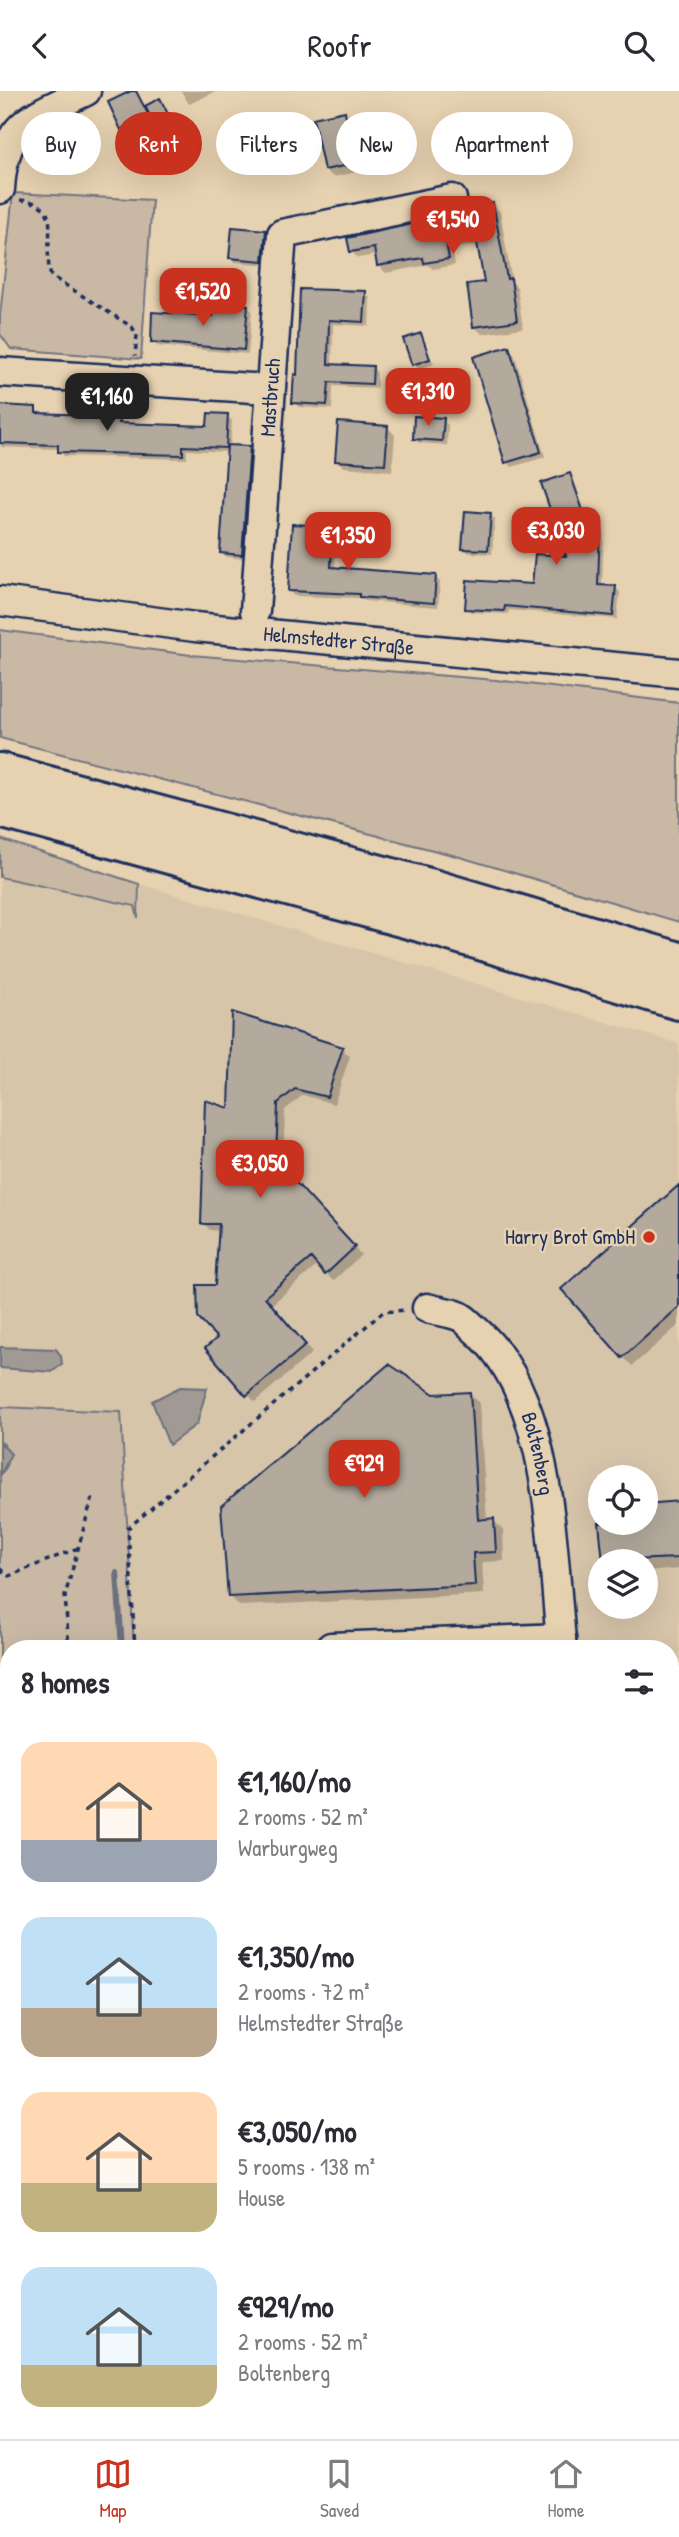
<!DOCTYPE html>
<meta charset="utf-8">
<style>
:root{--surface:#fff;--page:#f7f7f7;--text:#2b2b33;--muted:#7c7c81;--line:#e1e1e2;--accent:#c8321e}
body{margin:0;font-family:"Patrick Hand",sans-serif;background:var(--page);color:var(--text);height:100vh;display:flex;flex-direction:column;font-size:26px;white-space:nowrap}
*{box-sizing:border-box;margin:0}
p{font-size:23px;color:var(--muted)}
.icon{flex:none;width:38px;height:38px;fill:none;stroke:currentColor;stroke-width:2;stroke-linecap:round;stroke-linejoin:round}
.map{position:relative;flex:1;overflow:hidden}
.sheet{position:absolute;left:0px;top:1549px;width:679px;height:800px;display:flex;flex-direction:column;background:var(--surface);border-radius:28px 28px 0 0;box-shadow:0 7px 28px #0002}
.sheet>*{flex:none}
.top-card{position:absolute;left:21px;top:21px;width:637px;height:63px;display:flex;gap:14px}
.tools{position:absolute;left:588px;top:1374px;display:grid;gap:14px}
.tools a{display:grid;place-items:center;width:70px;height:70px;border-radius:50%;background:var(--surface);box-shadow:0 7px 28px #0002;font-size:35px}
.price{position:absolute;translate:-50% -60px;padding:0 16px;border-radius:14px;background:var(--accent);color:#fff;font-size:23px;line-height:46px;filter:drop-shadow(0 2px 4px #0008)}
.price::after{content:'';position:absolute;left:50%;top:42px;width:21px;height:16px;margin-left:-10px;background:inherit;clip-path:polygon(0 0,100% 0,50% 100%)}
.price.current{background:#222;color:#fff}
ul{padding:0;list-style:none}
li{display:flex;align-items:center;gap:21px;height:175px;padding:0 21px}
li span{display:grid;place-items:center;flex:none;width:196px;height:140px;border-radius:21px;color:#555}
li>.icon{margin-inline-start:auto}
span .icon{width:84px;height:84px;fill:#fffc;stroke-width:1}
li b{font-size:30px}
h2{display:flex;justify-content:space-between;align-items:center;height:84px;padding:0 21px;font-size:30px}
.pill{padding:0 24px;border-radius:32px;background:var(--surface);box-shadow:0 7px 28px #0002;font-size:24px;line-height:63px}
.pill.current{background:var(--accent);color:#fff}
header{display:flex;justify-content:space-between;align-items:center;height:91px;padding:0 21px;background:var(--surface);font-size:32px;font-weight:600}
.tabs{display:flex;justify-content:space-around;align-items:center;height:98px;border-top:2px solid var(--line);background:var(--surface);font-size:19px;color:var(--muted)}
.tabs a{display:grid;justify-items:center;gap:4px}
.tabs .current{color:var(--accent)}
.map>svg:first-child{display:block}
</style>
<header><svg class="icon" aria-label="back" viewBox="0 0 24 24"><path d="M15 5l-7 7 7 7"/></svg>Roofr<svg class="icon" aria-label="search" viewBox="0 0 24 24"><circle cx="10" cy="10" r="6"/><path d="M15 15l6 6"/></svg></header>
<div class="map">
<svg width="679" height="2348" viewBox="0 0 679 2348">
<rect width="100%" height="100%" fill="#e6d1b0"/>
<filter id="ink" filterUnits="userSpaceOnUse"><feTurbulence type="fractalNoise" baseFrequency=".0143" numOctaves="2"/><feDisplacementMap in="SourceGraphic" scale="14" xChannelSelector="R" yChannelSelector="G"/><feConvolveMatrix kernelMatrix="1 2 1 2 8 2 1 2 1" color-interpolation-filters="sRGB"/></filter>
<g filter="url(#ink)">
<!-- built -->
<path fill="#d7c5aa" fill-rule="evenodd" d="M 0,786 L 135,815 L 138,824 L 139,793 L 679,953 L 679,2348 L 173,2348 L 173,2340 L 670,2340 L 670,1558 L 134,1557 L 121,1321 L 0,1316 ZM 600,1386 L 646,1386 L 646,1432 L 600,1432 ZM 600,1470 L 646,1470 L 646,1516 L 600,1516 Z"/>
<!-- green -->
<path fill="#c9b9a4" stroke="#727481" stroke-width="2" d="M 13,102 L 152,109 L 141,268 L 11,258 L 0,243 L 0,225 Z
M 0,539 L 191,564 L 496,589 L 679,612 L 679,831 L 460,766 L 0,647 Z
M 0,748 L 139,793 L 138,827 L 135,815 L 0,786 Z
M 0,1316 L 121,1321 L 134,1557 L 9,1558 L 9,1986 L 0,1765 L 0,1385 L 7,1375 L 4,1353 L 0,1351 Z
M 7,1995 L 9,2104 L 6,2107 L 0,2102 L 0,2000 Z
M 23,2340 L 173,2340 L 173,2348 L 23,2348 Z"/>
<!-- water -->
<path fill="#a09994" stroke="#6b6f7e" stroke-width="2" d="M 0,1256 L 56,1258 L 61,1265 L 62,1273 L 52,1281 L 0,1277 Z
M 180,1296 L 207,1297 L 197,1333 L 169,1354 L 152,1310 Z
M 0,1351 L 11,1363 L 0,1385 Z"/>
<!-- shadow -->
<path fill="#0003" d="M 135,0 L 145,16 L 160,9 L 171,29 L 158,35 L 154,29 L 128,42 L 123,38 Z
M 181,0 L 217,0 L 189,13 Z
M 344,22 L 350,27 L 369,23 L 376,31 L 385,75 L 333,86 L 325,79 Z
M 81,30 L 94,52 L 87,56 L 93,67 L 65,81 L 61,76 Z
M 493,114 L 500,121 L 512,191 L 517,196 L 523,237 L 482,243 L 475,236 L 487,192 L 479,153 L 452,158 L 455,174 L 433,178 L 428,174 L 386,182 L 379,175 L 377,164 L 358,167 L 352,161 Z
M 266,141 L 270,145 L 268,174 L 235,171 L 231,166 Z
M 301,200 L 365,202 L 370,207 L 369,235 L 333,233 L 332,275 L 373,277 L 377,282 L 377,297 L 333,295 L 332,318 L 299,316 L 294,312 L 299,285 Z
M 247,215 L 252,220 L 248,263 L 157,255 L 152,250 Z
M 420,244 L 434,273 L 419,278 L 414,273 Z
M 509,257 L 514,262 L 545,366 L 512,376 L 507,371 Z
M 0,316 L 35,317 L 40,322 L 119,327 L 123,333 L 209,337 L 227,325 L 232,330 L 230,356 L 249,357 L 254,362 L 247,468 L 227,466 L 222,462 L 228,361 L 187,359 L 187,368 L 64,365 L 59,358 L 1,356 Z
M 443,329 L 448,334 L 447,354 L 419,352 L 414,347 Z
M 387,336 L 395,344 L 392,380 L 344,376 L 337,369 Z
M 570,384 L 574,389 L 591,439 L 600,436 L 604,440 L 602,496 L 615,497 L 620,501 L 617,528 L 509,519 L 508,523 L 471,521 L 467,517 L 534,495 L 568,467 Z
M 490,424 L 495,428 L 492,463 L 469,462 L 464,457 Z
M 332,436 L 337,441 L 335,479 L 435,486 L 440,491 L 438,516 L 365,510 L 362,507 L 294,505 L 289,500 Z
M 342,958 L 350,965 L 334,1013 L 303,1004 L 285,1019 L 283,1079 L 361,1164 L 333,1190 L 318,1174 L 271,1214 L 312,1262 L 255,1311 L 207,1257 L 219,1247 L 217,1196 L 220,1140 L 210,1139 L 203,1132 L 230,1020 Z
M 679,1097 L 679,1234 L 632,1275 L 623,1266 Z
M 470,1302 L 479,1312 L 487,1430 L 493,1429 L 503,1439 L 504,1470 L 482,1471 L 484,1503 L 239,1515 L 230,1505 L 433,1305 Z
M 679,1412 L 679,1478 L 646,1481 L 646,1470 L 604,1470 L 601,1432 L 646,1432 L 646,1415 Z
M 679,1592 L 679,1657 L 671,1657 L 670,1593 Z
M 679,1819 L 679,1833 L 671,1825 Z
M 677,2075 L 679,2075 L 679,2104 Z
M 285,2340 L 494,2340 L 495,2348 L 288,2348 Z"/>
<g fill="none" stroke-linecap="round" stroke-linejoin="round">
<!-- stream -->
<path stroke="#6b6f7e" stroke-width="6" d="M 117,1482 L 122,1558
M 168,2340 L 168,2348"/>
</g>
<!-- building -->
<path fill="#b3a99c" stroke="#1b2f5e" stroke-width="2" d="M 131,0 L 136,0 L 149,25 L 121,39 L 108,11 Z
M 160,7 L 170,27 L 155,35 L 145,15 Z
M 345,20 L 346,26 L 369,21 L 379,68 L 324,79 L 313,27 Z
M 81,28 L 91,47 L 83,51 L 89,62 L 59,77 L 44,47 Z
M 493,112 L 507,188 L 511,187 L 517,230 L 473,236 L 467,193 L 484,191 L 476,146 L 446,151 L 449,168 L 424,172 L 423,167 L 377,175 L 374,157 L 350,161 L 347,147 L 455,124 L 465,117 Z
M 232,136 L 266,139 L 263,170 L 229,167 Z
M 300,198 L 366,200 L 364,231 L 329,229 L 328,273 L 373,275 L 372,293 L 329,291 L 327,314 L 292,312 L 294,283 L 297,284 Z
M 214,211 L 248,214 L 244,259 L 151,251 L 152,221 L 213,225 Z
M 421,242 L 430,268 L 412,274 L 403,248 Z
M 509,255 L 541,361 L 505,372 L 473,266 Z
M 0,314 L 36,316 L 36,322 L 119,325 L 119,332 L 207,335 L 208,322 L 228,323 L 226,357 L 183,355 L 183,364 L 58,361 L 58,354 L 0,352 Z
M 414,325 L 444,327 L 442,350 L 413,348 Z
M 338,331 L 388,335 L 385,373 L 335,370 Z
M 227,354 L 250,355 L 242,464 L 220,462 Z
M 570,382 L 589,437 L 600,434 L 598,494 L 616,495 L 613,525 L 505,515 L 504,520 L 465,518 L 467,489 L 532,493 L 535,463 L 566,465 L 541,392 Z
M 465,420 L 491,422 L 488,459 L 462,458 Z
M 292,433 L 333,435 L 331,476 L 436,484 L 434,512 L 359,506 L 359,503 L 288,500 Z
M 232,921 L 343,956 L 327,1006 L 295,998 L 278,1012 L 276,1070 L 355,1156 L 325,1184 L 311,1167 L 265,1206 L 306,1254 L 246,1305 L 205,1257 L 217,1247 L 198,1227 L 197,1194 L 215,1194 L 219,1133 L 201,1133 L 205,1009 L 229,1017 Z
M 679,1094 L 679,1216 L 622,1267 L 561,1198 Z
M 389,1273 L 434,1303 L 470,1301 L 478,1429 L 494,1427 L 496,1461 L 473,1462 L 475,1494 L 228,1506 L 221,1415 Z
M 679,1410 L 679,1467 L 603,1470 L 599,1432 L 646,1432 L 646,1413 Z"/>
<g fill="none" stroke-linecap="round" stroke-linejoin="round">
<defs>
<g id="minor">
<path d="M 0,98 C 4,30 31,27 86,0"/>
<path d="M 0,281 L 269,298"/>
<path id="s1" d="M 0,510 L 195,536 L 679,582"/>
<path id="s2" d="M 255,520 L 282,143 L 452,108"/>
<path id="s3" d="M 427,1217 C 437,1220 449,1221 459,1225 C 466,1228 473,1237 479,1242 C 554,1310 551,1463 562,1558"/>
<path d="M 331,1556 L 561,1547"/>
<path d="M 670,1725 L 679,1719"/>
<path d="M 670,1850 L 674,1842"/>
<path d="M 670,2169 L 679,2169"/>
<path d="M 596,2340 L 597,2348"/>
</g>
<path id="highway" d="M 0,682 L 429,797 L 679,871
M 0,717 L 420,831 L 679,909"/>
</defs>
<!-- minor casing -->
<use href="#minor" stroke="#1b2f5e" stroke-width="33"/>
<!-- highway casing -->
<use href="#highway" stroke="#1b2f5e" stroke-width="44"/>
<!-- path -->
<path stroke="#1b2f5e" stroke-width="3.5" stroke-dasharray="5 5" stroke-linecap="butt" d="M 20,109 C 69,113 40,152 51,185 L 132,236 L 137,244 L 135,265
M 0,1478 L 9,1485 L 78,1457
M 69,1558 L 65,1505 L 93,1404
M 135,1558 L 128,1437 L 383,1221 L 405,1219
M 0,1704 L 9,1703
M 0,1795 L 9,1795
M 0,1972 L 9,2056
M 670,2038 L 679,2037
M 0,2124 L 9,2125
M 125,2340 L 126,2348
M 182,2340 L 182,2348
M 17,2348 L 17,2340"/>
<!-- minor -->
<use href="#minor" stroke="#e6d1b0" stroke-width="28"/>
<!-- highway -->
<use href="#highway" stroke="#e6d1b0" stroke-width="38"/>
</g>
</g>
<!-- markers -->
<circle fill="#c8321e" stroke="#e6d1b0" stroke-width="2.5" cx="649" cy="1146" r="7"/>
<g text-anchor="middle" stroke-width="5" stroke-linejoin="round" paint-order="stroke">
<!-- street labels -->
<g font-size="21" fill="#1b2f5e" stroke="#e6d1b0">
<text dy="7" stroke="none"><textPath href="#s2" startOffset="214">Mastbruch</textPath></text>
<text dy="7" stroke="none"><textPath href="#s1" startOffset="341">Helmstedter Straße</textPath></text>
<text dy="7" stroke="none"><textPath href="#s3" startOffset="196">Boltenberg</textPath></text>
</g>
<!-- poi labels -->
<g font-size="21" fill="#1b2f5e" stroke="#e6d1b0" text-anchor="end">
<text x="635" y="1153">Harry Brot GmbH</text>
</g>
</g>
</svg>
<div class="tools">
<a><svg class="icon" aria-label="locate" viewBox="0 0 24 24"><circle cx="12" cy="12" r="6"/><path d="M12 2v4M12 18v4M2 12h4M18 12h4"/></svg></a>
<a><svg class="icon" aria-label="layers" viewBox="0 0 24 24"><path d="M12 4l9 5-9 5-9-5zM3 14l9 5 9-5"/></svg></a>
</div>
<b class="price" style="left:453px;top:165px">€1,540</b>
<b class="price" style="left:203px;top:237px">€1,520</b>
<b class="price" style="left:428px;top:337px">€1,310</b>
<b class="price current" style="left:107px;top:342px">€1,160</b>
<b class="price" style="left:556px;top:476px">€3,030</b>
<b class="price" style="left:348px;top:481px">€1,350</b>
<b class="price" style="left:260px;top:1109px">€3,050</b>
<b class="price" style="left:364px;top:1409px">€929</b>
<div class="top-card">
<a class="pill">Buy</a>
<a class="pill current">Rent</a>
<a class="pill">Filters</a>
<a class="pill">New</a>
<a class="pill">Apartment</a>
</div>
<section class="sheet">
<h2>8 homes<svg class="icon" aria-label="filters" viewBox="0 0 24 24"><path d="M4 7h16M4 17h16"/><circle cx="9" cy="7" r="2"/><circle cx="15" cy="17" r="2"/></svg></h2>
<ul>
<li><span style="background:linear-gradient(#ffd9b3 70%,#9aa5b1 0)"><svg class="icon" aria-label="home" viewBox="0 0 24 24"><path d="M3 11l9-7 9 7M6 9v11h12V9"/></svg></span><div><b>€1,160/mo</b><p>2 rooms · 52 m²</p><p>Warburgweg</p></div></li>
<li><span style="background:linear-gradient(#bfe0f5 65%,#b9a48a 0)"><svg class="icon" aria-label="home" viewBox="0 0 24 24"><path d="M3 11l9-7 9 7M6 9v11h12V9"/></svg></span><div><b>€1,350/mo</b><p>2 rooms · 72 m²</p><p>Helmstedter Straße</p></div></li>
<li><span style="background:linear-gradient(#ffd9b3 65%,#c2b280 0)"><svg class="icon" aria-label="home" viewBox="0 0 24 24"><path d="M3 11l9-7 9 7M6 9v11h12V9"/></svg></span><div><b>€3,050/mo</b><p>5 rooms · 138 m²</p><p>House</p></div></li>
<li><span style="background:linear-gradient(#bfe0f5 70%,#c2b280 0)"><svg class="icon" aria-label="home" viewBox="0 0 24 24"><path d="M3 11l9-7 9 7M6 9v11h12V9"/></svg></span><div><b>€929/mo</b><p>2 rooms · 52 m²</p><p>Boltenberg</p></div></li>
</ul>
</section>
</div>
<nav class="tabs">
<a class="current"><svg class="icon" aria-label="map" viewBox="0 0 24 24"><path d="M3 6l6-2 6 2 6-2v14l-6 2-6-2-6 2zM9 4v14M15 6v14"/></svg>Map</a>
<a><svg class="icon" aria-label="saved" viewBox="0 0 24 24"><path d="M7 4h10v16l-5-4-5 4z"/></svg>Saved</a>
<a><svg class="icon" aria-label="home" viewBox="0 0 24 24"><path d="M3 11l9-7 9 7M6 9v11h12V9"/></svg>Home</a>
</nav>
